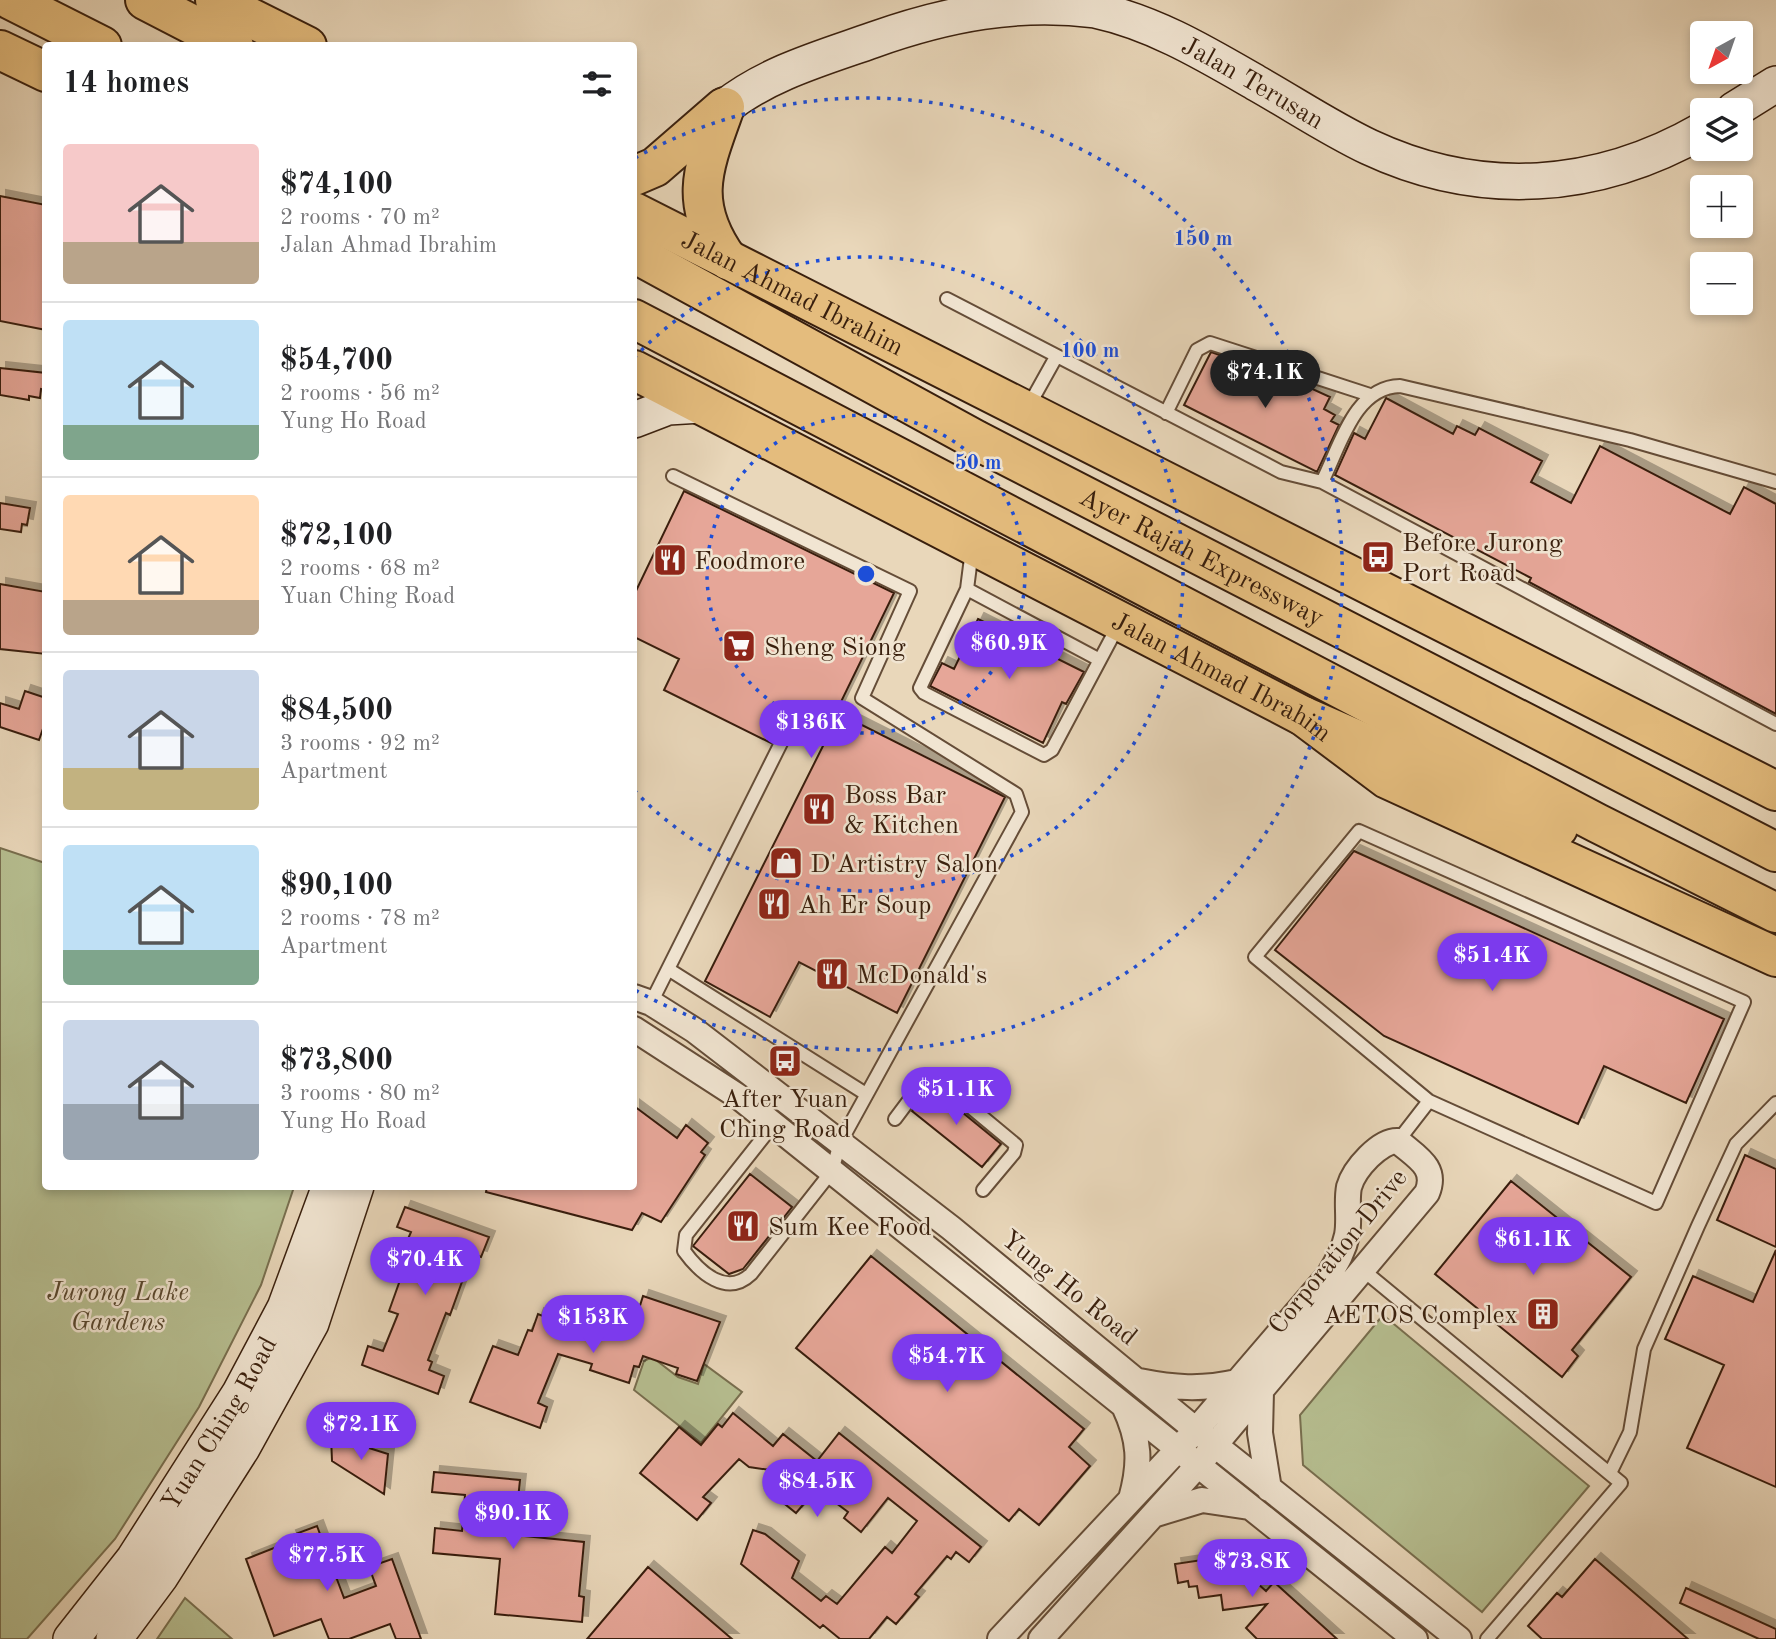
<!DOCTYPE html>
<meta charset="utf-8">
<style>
:root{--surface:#fff;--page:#f6f6f6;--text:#202124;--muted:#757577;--line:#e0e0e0;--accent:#7c3aed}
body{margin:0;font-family:"Old Standard TT",serif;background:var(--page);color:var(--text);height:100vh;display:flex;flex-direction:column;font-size:26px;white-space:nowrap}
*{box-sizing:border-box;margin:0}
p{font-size:23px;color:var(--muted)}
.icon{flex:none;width:38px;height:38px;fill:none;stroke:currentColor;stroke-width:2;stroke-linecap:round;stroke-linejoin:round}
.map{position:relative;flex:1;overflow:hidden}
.details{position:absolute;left:42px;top:42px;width:595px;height:1148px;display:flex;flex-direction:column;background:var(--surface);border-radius:7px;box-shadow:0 4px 10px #0003}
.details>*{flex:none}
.needle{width:46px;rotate:220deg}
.buttons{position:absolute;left:1690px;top:21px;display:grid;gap:14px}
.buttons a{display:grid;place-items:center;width:63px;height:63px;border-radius:7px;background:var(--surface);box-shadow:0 4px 10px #0003;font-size:35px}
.price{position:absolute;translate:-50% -60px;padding:0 16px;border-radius:24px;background:var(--accent);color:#fff;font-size:23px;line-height:46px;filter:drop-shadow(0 2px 4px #0008)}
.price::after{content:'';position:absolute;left:50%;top:42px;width:21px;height:16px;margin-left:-10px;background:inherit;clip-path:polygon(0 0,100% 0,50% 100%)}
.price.on{background:#222;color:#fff}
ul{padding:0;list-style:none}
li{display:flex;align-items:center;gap:21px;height:175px;padding:0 21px}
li+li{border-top:2px solid var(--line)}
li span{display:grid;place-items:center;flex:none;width:196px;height:140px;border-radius:7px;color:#555}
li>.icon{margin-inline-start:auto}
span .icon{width:84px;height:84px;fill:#fffc;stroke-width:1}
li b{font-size:30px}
h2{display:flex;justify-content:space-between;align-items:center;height:84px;padding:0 21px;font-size:30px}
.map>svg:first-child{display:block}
</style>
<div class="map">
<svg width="1776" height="1639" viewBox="0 0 1776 1639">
<defs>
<filter id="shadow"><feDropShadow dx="6" dy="-6" stdDeviation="0" flood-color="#0004"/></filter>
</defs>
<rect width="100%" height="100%" fill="#e9d7ba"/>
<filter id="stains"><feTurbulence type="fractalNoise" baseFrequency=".00286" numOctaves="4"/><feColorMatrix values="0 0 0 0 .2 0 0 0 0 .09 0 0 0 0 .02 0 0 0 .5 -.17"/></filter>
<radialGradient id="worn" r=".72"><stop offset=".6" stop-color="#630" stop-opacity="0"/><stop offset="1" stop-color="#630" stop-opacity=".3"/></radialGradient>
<!-- green -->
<path fill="#b6be90" stroke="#786e4e" stroke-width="2" d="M 0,848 L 45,863 L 46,1186 L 294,1187 L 261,1285 L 199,1407 L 115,1539 L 27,1639 L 0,1639 Z
M 1383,1315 L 1589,1486 L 1482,1612 L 1303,1465 L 1300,1415 Z
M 652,1357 L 678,1377 L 698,1384 L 704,1364 L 742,1392 L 701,1443 L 634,1390 L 644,1361 Z
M 185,1598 L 232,1639 L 157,1639 Z"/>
<!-- building -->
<path fill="#e6a698" stroke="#391f0d" stroke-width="2" filter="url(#shadow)" d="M 0,196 L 46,205 L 46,330 L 0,321 Z
M 1211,352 L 1234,360 L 1278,382 L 1282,375 L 1330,397 L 1324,409 L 1335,415 L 1331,421 L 1339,425 L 1317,472 L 1184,405 Z
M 0,368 L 46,373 L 46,390 L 41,389 L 40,398 L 29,396 L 29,400 L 0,395 Z
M 1386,398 L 1453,434 L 1457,426 L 1475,435 L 1479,428 L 1542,461 L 1531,482 L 1571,503 L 1600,446 L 1730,514 L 1744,487 L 1776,504 L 1776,714 L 1529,582 L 1531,578 L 1335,475 L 1354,433 L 1365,439 Z
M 684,491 L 894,593 L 836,712 L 1005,797 L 897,1013 L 799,962 L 770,1017 L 705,981 L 829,734 L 788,713 L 771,743 L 664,690 L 679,659 L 634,637 L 634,595 Z
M 0,503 L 30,508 L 27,525 L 22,524 L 21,532 L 0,529 Z
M 0,584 L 46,592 L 46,654 L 0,649 Z
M 978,619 L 1084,672 L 1066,704 L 1062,702 L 1043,743 L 930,686 L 942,663 L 954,669 Z
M 25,691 L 46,698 L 46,720 L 39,740 L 0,727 L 0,703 L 19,709 Z
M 1354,851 L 1724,1019 L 1686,1103 L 1604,1066 L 1578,1124 L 1384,1036 L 1275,950 Z
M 930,1086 L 1001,1144 L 982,1167 L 912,1111 Z
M 634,1106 L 677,1138 L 686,1125 L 708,1143 L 701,1152 L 705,1155 L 661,1222 L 642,1213 L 632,1230 L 486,1192 L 487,1186 L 634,1186 Z
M 1745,1155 L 1776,1169 L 1776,1247 L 1717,1220 Z
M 750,1174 L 792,1207 L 743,1269 L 729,1274 L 693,1246 Z
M 1511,1181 L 1631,1277 L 1572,1350 L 1578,1356 L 1562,1377 L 1435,1274 Z
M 405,1207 L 489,1237 L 481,1257 L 472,1254 L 450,1315 L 446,1313 L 428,1360 L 432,1362 L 429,1370 L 444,1376 L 438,1394 L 362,1365 L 368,1346 L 383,1351 L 398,1314 L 389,1311 L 414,1241 L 408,1239 L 411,1232 L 397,1227 Z
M 1776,1250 L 1776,1487 L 1687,1448 L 1724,1365 L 1665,1339 L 1693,1276 L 1753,1302 Z
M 871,1256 L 1084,1429 L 1069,1447 L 1090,1466 L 1039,1525 L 1019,1509 L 1009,1521 L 796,1348 Z
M 643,1296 L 720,1322 L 697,1381 L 676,1374 L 678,1368 L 643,1356 L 639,1367 L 634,1366 L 629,1383 L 590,1370 L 592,1364 L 558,1354 L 538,1403 L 547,1407 L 540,1428 L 470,1402 L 493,1346 L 518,1355 L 528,1330 L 532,1331 L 538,1314 L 578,1330 L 584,1330 L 590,1313 L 633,1328 Z
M 733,1413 L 773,1446 L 783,1434 L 817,1461 L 839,1433 L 981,1547 L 969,1562 L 956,1552 L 951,1559 L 947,1556 L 915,1594 L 919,1597 L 896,1624 L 887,1617 L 869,1639 L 840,1639 L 823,1625 L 820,1628 L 741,1564 L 753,1530 L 765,1534 L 799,1561 L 792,1578 L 821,1601 L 826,1596 L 837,1604 L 885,1547 L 892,1553 L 917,1521 L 888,1498 L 861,1532 L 844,1518 L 848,1512 L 820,1491 L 812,1502 L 808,1499 L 796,1513 L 765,1488 L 777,1471 L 749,1467 L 739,1459 L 703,1497 L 711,1503 L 697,1520 L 640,1473 L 679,1427 L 701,1445 L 718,1424 L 722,1427 Z
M 331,1436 L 388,1454 L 384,1494 L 332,1461 Z
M 434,1472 L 520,1480 L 518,1499 L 508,1499 L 505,1534 L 584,1542 L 579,1596 L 584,1597 L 582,1622 L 495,1614 L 500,1559 L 433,1553 L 435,1528 L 462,1531 L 465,1495 L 432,1492 Z
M 317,1526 L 344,1598 L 376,1586 L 369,1567 L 392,1559 L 421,1639 L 396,1639 L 390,1624 L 349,1639 L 329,1639 L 321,1619 L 274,1636 L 246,1559 L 292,1541 L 290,1536 Z
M 1236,1555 L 1238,1566 L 1266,1591 L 1274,1582 L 1337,1639 L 1257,1639 L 1246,1628 L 1267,1604 L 1223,1610 L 1221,1595 L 1199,1598 L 1197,1586 L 1189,1587 L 1188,1581 L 1178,1583 L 1175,1564 Z
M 1595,1559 L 1610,1572 L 1688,1639 L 1542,1639 L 1528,1626 L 1557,1593 L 1562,1597 Z
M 648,1567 L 732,1639 L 587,1639 Z
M 1686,1588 L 1776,1629 L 1776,1639 L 1759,1639 L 1680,1603 Z"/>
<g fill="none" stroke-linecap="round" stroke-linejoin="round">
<defs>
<path id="lane" d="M 947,299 L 1281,472 L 1322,482 L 1776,724
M 1027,409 L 1056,357
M 1166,413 L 1197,350 L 1210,343 L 1370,395
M 673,476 L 910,591 L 862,698 L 1016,794 L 1022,812 L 840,1143 L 832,1171 L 751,1274 C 727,1297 700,1273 684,1251 L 686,1235 L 773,1125
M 1322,482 C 1340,447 1354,387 1400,386 L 1630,440 L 1776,482
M 972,550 L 967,589 L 920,688 L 924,693 L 1044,755 L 1052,750 L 1119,624
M 967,589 L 1098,659
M 668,969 L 866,1094
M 651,1003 L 783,739
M 895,1119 L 925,1079 L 933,1076 L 1016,1145 L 1014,1153 L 983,1190
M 1398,1141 L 1429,1101 L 1255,957 L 1359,831 L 1744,1002 L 1656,1203 L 1429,1101
M 1363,1270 L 1621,1483 L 1487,1639
M 1610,1473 L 1630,1432 L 1644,1349 L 1698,1226 L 1736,1144 L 1776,1103"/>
<path id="street" d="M 634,997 L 651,1003 L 694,1030 L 951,1228 L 1196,1430 L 1459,1639
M 634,1029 L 739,1097 L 1415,1639
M 1139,1381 C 1174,1388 1201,1390 1237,1382
M 1261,1391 L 1260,1433 L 1269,1489
M 1124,1406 C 1140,1440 1141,1463 1131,1499
M 1156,1514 L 1202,1500 L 1249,1507
M 1000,1639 L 1196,1430 L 1329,1275 C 1337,1262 1344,1250 1347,1235 C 1350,1220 1346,1202 1349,1187 C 1354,1169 1380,1140 1398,1141 C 1416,1157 1438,1167 1427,1193 L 1199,1464 L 1041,1639"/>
<g id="secondary">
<path id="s1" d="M 725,107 C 768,73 822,58 873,40 C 946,14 1018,0 1095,10 C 1155,23 1206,54 1258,84 C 1295,105 1331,129 1369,147 C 1480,199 1597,191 1703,130"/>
<path d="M 1734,110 L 1776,84"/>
<path d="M 634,420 L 668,407 L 701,405"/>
<path id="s2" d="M 71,1639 L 134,1559 L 240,1393 L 285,1308 L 330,1186"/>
<path d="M 114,1639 L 160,1577 L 242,1448 L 311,1323 L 356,1186"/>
</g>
<g id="primary">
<path d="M 215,0 L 307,46"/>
<path d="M 0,50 L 46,72"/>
<path d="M 725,107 C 703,168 687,203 728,260"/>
<path d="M 634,176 L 655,167 L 723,108"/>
<path id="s3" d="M 634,212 L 1776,791"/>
<path id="s4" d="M 634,370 L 1303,716 L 1387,779 L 1776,957"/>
</g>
<g id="highway">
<path d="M 11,0 L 102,46"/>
<path d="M 145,0 L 234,46"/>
<path id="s5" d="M 634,253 L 976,440 L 1776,852"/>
<path d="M 634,319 L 1597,823 L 1776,913"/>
<path d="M 1303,716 L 1558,828"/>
</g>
</defs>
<!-- lane casing -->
<use href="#lane" stroke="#654d38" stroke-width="16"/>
<!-- street casing -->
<use href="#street" stroke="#654d38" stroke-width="28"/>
<!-- secondary casing -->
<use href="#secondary" stroke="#391f0d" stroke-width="38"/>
<!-- primary casing -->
<use href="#primary" stroke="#391f0d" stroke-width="42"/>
<!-- highway casing -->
<use href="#highway" stroke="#391f0d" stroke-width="42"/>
<!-- lane -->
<use href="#lane" stroke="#f1e5d2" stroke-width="12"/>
<!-- street -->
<use href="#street" stroke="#f1e5d2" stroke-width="24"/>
<!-- secondary -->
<use href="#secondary" stroke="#f1e5d2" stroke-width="35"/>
<!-- primary -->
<use href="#primary" stroke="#e4bc7d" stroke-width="38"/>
<!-- highway -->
<use href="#highway" stroke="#e4bc7d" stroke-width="38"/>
</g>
<!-- distance rings -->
<g fill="none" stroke="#1d4ed8" stroke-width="3.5" stroke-dasharray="3.5 7">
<circle cx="866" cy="574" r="159"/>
<path d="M634 358A317 317 0 1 1 634 790"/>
<path d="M635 158A476 476 0 1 1 635 990"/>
</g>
<!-- icons -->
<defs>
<symbol id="bus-square" viewBox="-11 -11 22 22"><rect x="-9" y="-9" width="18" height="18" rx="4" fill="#8f2418" stroke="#f1e5d2"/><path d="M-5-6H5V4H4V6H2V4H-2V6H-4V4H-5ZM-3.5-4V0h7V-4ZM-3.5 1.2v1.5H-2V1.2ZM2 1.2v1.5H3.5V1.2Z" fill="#fff"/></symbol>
<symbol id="restaurant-square" viewBox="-11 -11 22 22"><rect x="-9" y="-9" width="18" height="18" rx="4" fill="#8f2418" stroke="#f1e5d2"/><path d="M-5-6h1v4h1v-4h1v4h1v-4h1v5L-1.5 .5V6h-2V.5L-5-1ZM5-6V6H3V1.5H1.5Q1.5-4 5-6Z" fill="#fff"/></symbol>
<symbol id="supermarket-square" viewBox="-11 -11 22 22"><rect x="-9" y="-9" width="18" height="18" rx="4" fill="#8f2418" stroke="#f1e5d2"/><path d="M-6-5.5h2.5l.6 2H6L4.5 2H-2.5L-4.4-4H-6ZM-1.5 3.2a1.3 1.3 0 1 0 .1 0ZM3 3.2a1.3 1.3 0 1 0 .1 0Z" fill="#fff"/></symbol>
<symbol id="shop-square" viewBox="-11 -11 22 22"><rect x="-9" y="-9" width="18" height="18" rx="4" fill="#8f2418" stroke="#f1e5d2"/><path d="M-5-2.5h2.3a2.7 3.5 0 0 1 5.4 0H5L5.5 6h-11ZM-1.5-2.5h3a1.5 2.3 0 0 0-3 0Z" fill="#fff"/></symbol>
<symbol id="building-square" viewBox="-11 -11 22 22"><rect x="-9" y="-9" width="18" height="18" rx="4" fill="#8f2418" stroke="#f1e5d2"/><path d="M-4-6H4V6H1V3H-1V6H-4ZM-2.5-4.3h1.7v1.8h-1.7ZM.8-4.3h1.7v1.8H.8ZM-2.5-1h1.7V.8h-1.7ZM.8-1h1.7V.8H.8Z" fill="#fff"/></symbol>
</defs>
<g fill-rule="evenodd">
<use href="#bus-square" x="1359" y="538" width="38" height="38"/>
<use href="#restaurant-square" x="651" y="541" width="38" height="38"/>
<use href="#supermarket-square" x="720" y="627" width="38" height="38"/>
<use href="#restaurant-square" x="800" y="790" width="38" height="38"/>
<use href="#shop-square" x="767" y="844" width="38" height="38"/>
<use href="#restaurant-square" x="755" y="885" width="38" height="38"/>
<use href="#restaurant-square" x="813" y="955" width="38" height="38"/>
<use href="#bus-square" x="766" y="1042" width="38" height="38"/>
<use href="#restaurant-square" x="724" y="1207" width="38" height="38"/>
<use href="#building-square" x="1524" y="1295" width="38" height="38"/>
</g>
<g text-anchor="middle" stroke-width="5" stroke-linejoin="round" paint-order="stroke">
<!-- street labels -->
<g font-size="26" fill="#391f0d" stroke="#f1e5d2">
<text dy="9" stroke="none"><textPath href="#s1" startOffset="564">Jalan Terusan</textPath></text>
<text dy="9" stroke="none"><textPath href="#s3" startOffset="178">Jalan Ahmad Ibrahim</textPath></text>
<text dy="9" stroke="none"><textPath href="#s5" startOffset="644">Ayer Rajah Expressway</textPath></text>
<text dy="9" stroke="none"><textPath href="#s4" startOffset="663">Jalan Ahmad Ibrahim</textPath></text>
<text transform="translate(1337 1251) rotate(-51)" y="9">Corporation Drive</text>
<text transform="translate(1070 1287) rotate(39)" y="9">Yung Ho Road</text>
<text dy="9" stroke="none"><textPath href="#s2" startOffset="262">Yuan Ching Road</textPath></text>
</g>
<!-- poi labels -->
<g font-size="26" fill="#391f0d" stroke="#f1e5d2" text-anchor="start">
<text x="1402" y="551">Before Jurong<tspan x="1402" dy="30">Port Road</tspan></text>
<text x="694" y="569">Foodmore</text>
<text x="764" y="655">Sheng Siong</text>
<text x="844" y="803">Boss Bar<tspan x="844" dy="30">&amp; Kitchen</tspan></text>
<text x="810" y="872">D'Artistry Salon</text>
<text x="798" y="913">Ah Er Soup</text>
<text x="856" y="983">McDonald's</text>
<text x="785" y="1107" text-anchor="middle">After Yuan<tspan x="785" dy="30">Ching Road</tspan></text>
<text x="768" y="1235">Sum Kee Food</text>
<text x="1518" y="1323" text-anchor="end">AETOS Complex</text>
</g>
<!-- park labels -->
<g font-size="26" font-style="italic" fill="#58472e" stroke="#f1e5d2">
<text x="118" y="1300">Jurong Lake<tspan x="118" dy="30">Gardens</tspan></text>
</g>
</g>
<circle cx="866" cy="574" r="10" fill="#1d4ed8" stroke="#f1e5d2" stroke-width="3.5"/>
<g font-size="21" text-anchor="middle" font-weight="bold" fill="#1d4ed8" stroke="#f1e5d2" stroke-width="5" stroke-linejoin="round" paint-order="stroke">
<text x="1203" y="245">150 m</text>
<text x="1090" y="357">100 m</text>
<text x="978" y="469">50 m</text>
</g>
<rect width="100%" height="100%" filter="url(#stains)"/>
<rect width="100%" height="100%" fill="url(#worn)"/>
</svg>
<div class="buttons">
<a><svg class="needle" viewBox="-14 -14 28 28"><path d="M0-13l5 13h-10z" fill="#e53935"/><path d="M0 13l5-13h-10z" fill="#757577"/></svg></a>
<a><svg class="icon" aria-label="layers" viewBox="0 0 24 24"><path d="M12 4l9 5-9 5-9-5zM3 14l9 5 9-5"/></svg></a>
<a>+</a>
<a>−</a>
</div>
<b class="price on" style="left:1265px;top:410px">$74.1K</b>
<b class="price" style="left:1009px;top:681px">$60.9K</b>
<b class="price" style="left:811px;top:760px">$136K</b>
<b class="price" style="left:1492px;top:993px">$51.4K</b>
<b class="price" style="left:956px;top:1127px">$51.1K</b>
<b class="price" style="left:1533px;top:1277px">$61.1K</b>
<b class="price" style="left:425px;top:1297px">$70.4K</b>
<b class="price" style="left:593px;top:1355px">$153K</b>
<b class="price" style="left:947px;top:1394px">$54.7K</b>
<b class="price" style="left:361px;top:1462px">$72.1K</b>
<b class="price" style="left:817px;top:1519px">$84.5K</b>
<b class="price" style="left:513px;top:1551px">$90.1K</b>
<b class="price" style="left:327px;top:1593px">$77.5K</b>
<b class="price" style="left:1252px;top:1599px">$73.8K</b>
<section class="details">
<h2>14 homes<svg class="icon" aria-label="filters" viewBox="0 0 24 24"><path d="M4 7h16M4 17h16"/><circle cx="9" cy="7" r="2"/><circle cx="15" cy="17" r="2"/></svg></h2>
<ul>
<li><span style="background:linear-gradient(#f6c9c9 70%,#b9a48a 0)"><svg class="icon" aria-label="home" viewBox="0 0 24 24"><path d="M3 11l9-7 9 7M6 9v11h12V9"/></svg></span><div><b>$74,100</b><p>2 rooms · 70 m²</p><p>Jalan Ahmad Ibrahim</p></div></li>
<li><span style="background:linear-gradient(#bfe0f5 75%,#7fa58c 0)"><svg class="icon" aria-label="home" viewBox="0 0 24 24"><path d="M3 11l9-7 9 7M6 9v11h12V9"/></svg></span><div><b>$54,700</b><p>2 rooms · 56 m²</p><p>Yung Ho Road</p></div></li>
<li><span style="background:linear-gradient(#ffd9b3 75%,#b9a48a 0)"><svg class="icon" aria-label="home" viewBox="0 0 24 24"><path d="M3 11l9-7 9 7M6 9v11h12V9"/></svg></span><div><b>$72,100</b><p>2 rooms · 68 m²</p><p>Yuan Ching Road</p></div></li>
<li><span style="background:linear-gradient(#c9d6e8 70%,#c2b280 0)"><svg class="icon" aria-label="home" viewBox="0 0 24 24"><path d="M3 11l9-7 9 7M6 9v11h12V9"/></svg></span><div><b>$84,500</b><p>3 rooms · 92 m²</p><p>Apartment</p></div></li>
<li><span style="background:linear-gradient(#bfe0f5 75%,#7fa58c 0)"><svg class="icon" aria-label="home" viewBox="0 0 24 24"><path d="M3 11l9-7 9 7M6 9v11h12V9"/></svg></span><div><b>$90,100</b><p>2 rooms · 78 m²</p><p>Apartment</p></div></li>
<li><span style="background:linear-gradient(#c9d6e8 60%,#9aa5b1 0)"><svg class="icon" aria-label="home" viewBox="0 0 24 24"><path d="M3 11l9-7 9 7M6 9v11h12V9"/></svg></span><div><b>$73,800</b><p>3 rooms · 80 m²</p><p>Yung Ho Road</p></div></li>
</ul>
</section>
</div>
